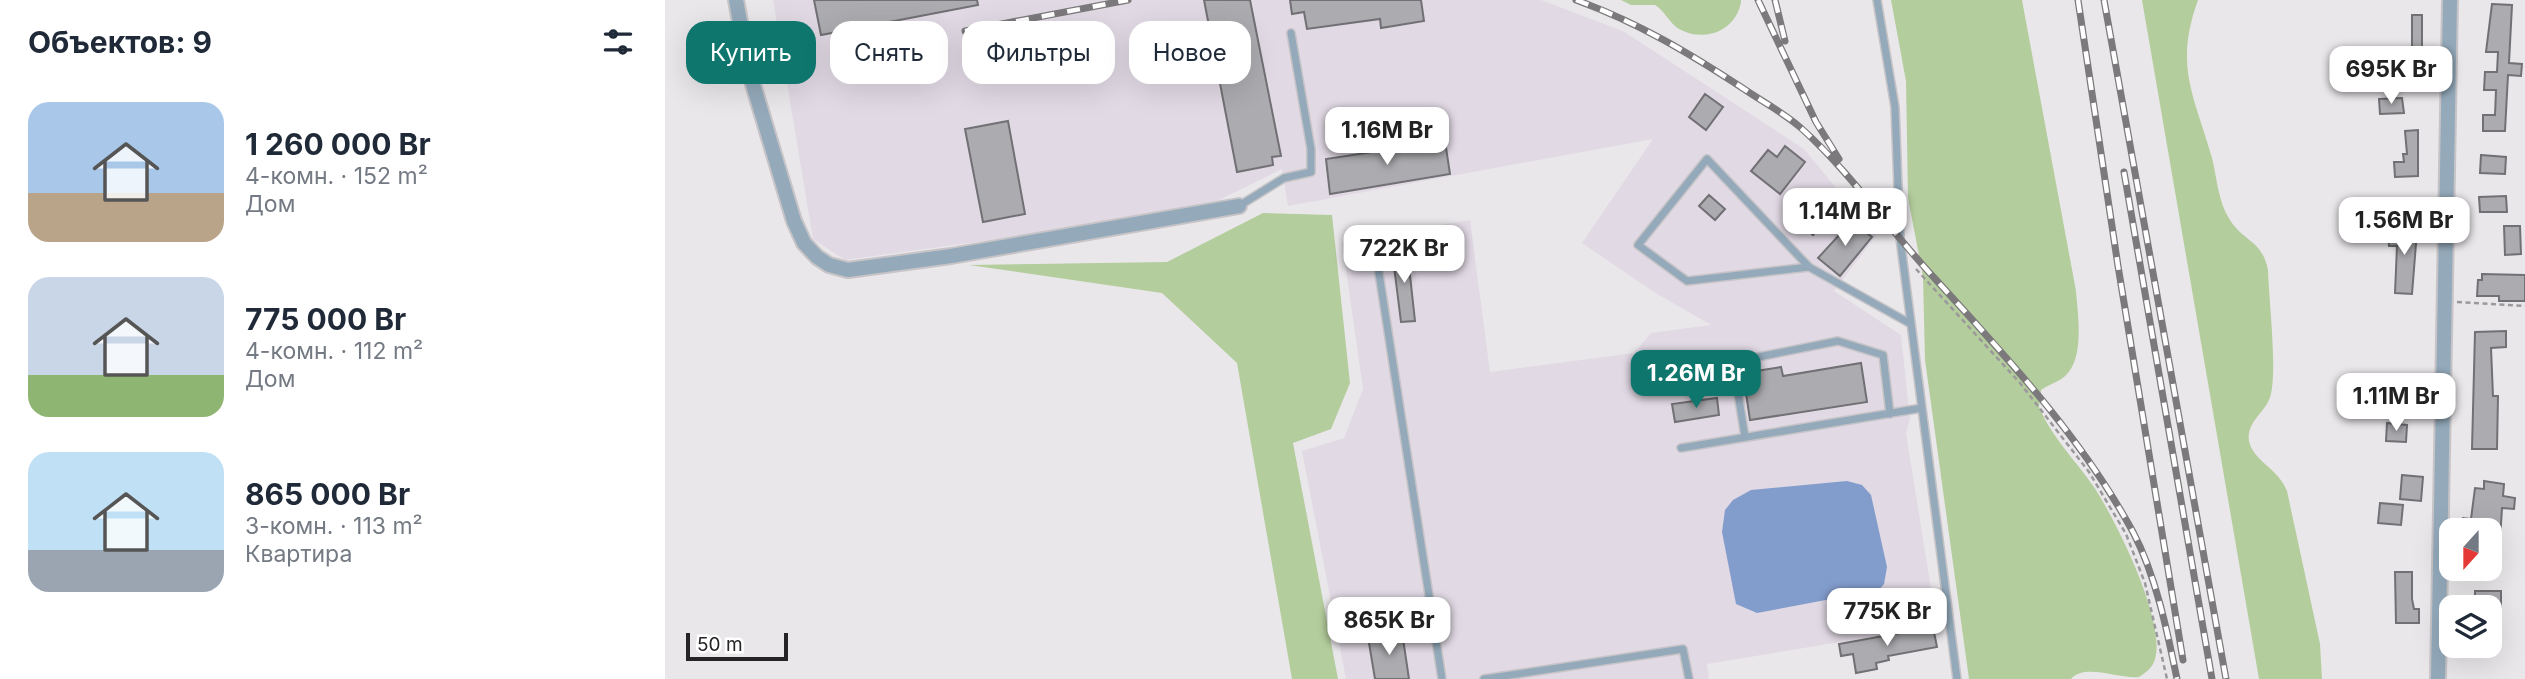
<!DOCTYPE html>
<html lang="ru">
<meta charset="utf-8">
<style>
:root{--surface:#fff;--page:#f2f2f3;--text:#1f2937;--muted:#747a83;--accent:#0f766e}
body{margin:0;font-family:Inter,sans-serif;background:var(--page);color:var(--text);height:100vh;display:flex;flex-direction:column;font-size:26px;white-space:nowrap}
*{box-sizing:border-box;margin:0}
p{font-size:23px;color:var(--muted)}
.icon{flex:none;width:38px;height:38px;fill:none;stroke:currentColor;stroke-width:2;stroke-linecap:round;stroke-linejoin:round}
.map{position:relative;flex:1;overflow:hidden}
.panel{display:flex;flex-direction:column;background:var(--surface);width:665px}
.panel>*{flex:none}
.top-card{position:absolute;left:21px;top:21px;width:665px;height:63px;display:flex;gap:14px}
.needle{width:46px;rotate:201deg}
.buttons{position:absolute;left:1774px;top:518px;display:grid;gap:14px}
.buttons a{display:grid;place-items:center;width:63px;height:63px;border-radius:14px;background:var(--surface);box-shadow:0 7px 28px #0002;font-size:35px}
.scale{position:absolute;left:21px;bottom:18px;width:102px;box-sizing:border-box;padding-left:7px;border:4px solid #252425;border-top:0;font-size:19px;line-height:24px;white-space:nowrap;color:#252425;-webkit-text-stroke:5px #fff;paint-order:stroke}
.price{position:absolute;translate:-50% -60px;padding:0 16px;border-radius:14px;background:#fff;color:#222;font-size:23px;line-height:46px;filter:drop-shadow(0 2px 4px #0008)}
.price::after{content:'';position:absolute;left:50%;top:42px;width:21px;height:16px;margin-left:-10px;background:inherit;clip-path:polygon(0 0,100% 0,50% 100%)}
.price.selected{background:var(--accent);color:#fff}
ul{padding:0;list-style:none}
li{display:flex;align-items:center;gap:21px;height:175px;padding:0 28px}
li span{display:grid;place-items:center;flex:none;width:196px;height:140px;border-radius:21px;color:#555}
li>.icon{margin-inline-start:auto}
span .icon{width:84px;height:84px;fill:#fffc;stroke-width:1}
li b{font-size:30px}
h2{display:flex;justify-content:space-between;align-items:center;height:84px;padding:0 28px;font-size:30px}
.chip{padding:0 24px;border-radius:21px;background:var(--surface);box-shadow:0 7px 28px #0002;font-size:24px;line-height:63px}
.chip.selected{background:var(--accent);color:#fff}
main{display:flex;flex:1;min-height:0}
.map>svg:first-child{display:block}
</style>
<main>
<section class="panel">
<h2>Объектов: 9<svg class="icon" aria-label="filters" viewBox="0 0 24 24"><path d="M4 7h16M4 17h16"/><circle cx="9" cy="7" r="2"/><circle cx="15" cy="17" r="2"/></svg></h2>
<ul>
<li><span style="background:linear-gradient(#a9c7e8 65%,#b9a48a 0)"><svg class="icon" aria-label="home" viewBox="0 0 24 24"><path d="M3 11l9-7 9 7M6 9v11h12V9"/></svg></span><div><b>1 260 000 Br</b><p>4-комн. · 152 m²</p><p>Дом</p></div></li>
<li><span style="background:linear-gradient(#c9d6e8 70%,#8fb573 0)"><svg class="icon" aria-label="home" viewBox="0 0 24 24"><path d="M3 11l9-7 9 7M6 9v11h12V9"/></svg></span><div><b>775 000 Br</b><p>4-комн. · 112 m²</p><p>Дом</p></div></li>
<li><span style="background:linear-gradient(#bfe0f5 70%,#9aa5b1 0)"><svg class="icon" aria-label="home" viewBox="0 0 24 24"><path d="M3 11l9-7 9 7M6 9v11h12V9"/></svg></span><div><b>865 000 Br</b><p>3-комн. · 113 m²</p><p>Квартира</p></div></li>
</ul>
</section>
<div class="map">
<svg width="1860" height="679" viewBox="0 0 1860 679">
<rect width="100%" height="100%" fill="#eae7eb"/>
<!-- built -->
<path fill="#e1d9e4" d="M 108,0 L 876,0 L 958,31 L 1139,149 L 1211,236 L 1169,291 L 1236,335 L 1245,419 L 1241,433 L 1272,626 L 1042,664 L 1044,679 L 681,679 L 637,451 L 679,438 L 698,389 L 677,242 L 805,220 L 825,372 L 969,353 L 986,333 L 1046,325 L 989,292 L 917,243 L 988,139 L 623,206 L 617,169 L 554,200 L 530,205 L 319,241 L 180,260 L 148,239 Z"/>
<!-- green -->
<path fill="#b4cd9c" d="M 956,0 L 1076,0 L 1076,2 C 1071,31 1039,43 1014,29 C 1004,23 1000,11 990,5 L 966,5 Z
M 1226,0 L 1357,0 L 1411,291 C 1413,315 1420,360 1399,377 C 1393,382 1383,385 1376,390 L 1374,407 C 1386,436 1411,461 1429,487 C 1450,519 1504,625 1489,662 C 1486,669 1480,673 1474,677 C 1453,679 1420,663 1406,679 L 1304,679 L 1260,360 L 1258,276 L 1243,198 L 1241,81 Z
M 1477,0 L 1533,0 C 1509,66 1529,95 1547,158 C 1552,178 1553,202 1565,220 C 1579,242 1597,240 1603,270 C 1604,301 1612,366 1606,394 C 1602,412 1581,421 1584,441 C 1588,461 1613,468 1622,491 L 1655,644 L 1657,679 L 1594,679 Z
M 598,213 L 667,215 L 685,383 L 666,429 L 628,443 L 673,679 L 627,679 L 572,363 L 497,293 L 304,265 L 502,262 Z"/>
<!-- water -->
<path fill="#829ccc" d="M 1182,481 L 1197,485 L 1206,495 L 1222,567 L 1219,584 L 1214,590 L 1092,613 L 1071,604 L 1057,532 L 1060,510 L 1068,500 L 1086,490 Z"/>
<!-- building -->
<path fill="#acabaf" stroke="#717074" stroke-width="2" d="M 149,0 L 312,0 L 313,5 L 156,35 Z
M 539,0 L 585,0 L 616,156 L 607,157 L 608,165 L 572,172 Z
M 625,0 L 756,0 L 759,21 L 716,28 L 715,19 L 642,29 L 639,12 L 627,14 Z
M 1827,4 L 1847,5 L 1844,63 L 1857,64 L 1856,76 L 1843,75 L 1840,131 L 1818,131 L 1818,115 L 1830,115 L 1831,90 L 1819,90 L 1820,72 L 1832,72 L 1833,52 L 1821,52 Z
M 1747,15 L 1757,15 L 1757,76 L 1723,76 L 1723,54 L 1747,54 Z
M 1040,94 L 1058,107 L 1041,130 L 1024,117 Z
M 1737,98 L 1739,113 L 1715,114 L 1714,99 Z
M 343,121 L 360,214 L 318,222 L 300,129 Z
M 1753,130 L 1753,176 L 1730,177 L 1729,162 L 1739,162 L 1738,154 L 1742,154 L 1740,131 Z
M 780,141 L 785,174 L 665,194 L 661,159 Z
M 1120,146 L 1140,162 L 1115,194 L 1086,171 L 1103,150 L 1112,157 Z
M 1816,155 L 1841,157 L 1840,174 L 1815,173 Z
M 1044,195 L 1060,209 L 1050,220 L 1034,206 Z
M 1162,196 L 1173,205 L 1148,235 L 1137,225 Z
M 1841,196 L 1842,212 L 1815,212 L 1814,197 Z
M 1187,221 L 1207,237 L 1175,276 L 1153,258 Z
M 1744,222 L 1745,232 L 1752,231 L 1747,294 L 1730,293 L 1732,246 L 1724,246 L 1723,232 L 1734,232 L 1734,223 Z
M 1839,226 L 1855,226 L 1856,254 L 1840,255 Z
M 742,248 L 750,321 L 736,322 L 727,250 Z
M 1817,274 L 1860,275 L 1860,301 L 1834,301 L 1834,296 L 1812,296 L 1813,280 L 1817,280 Z
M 1841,331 L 1841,347 L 1826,348 L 1828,396 L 1833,396 L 1832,449 L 1807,449 L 1810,332 Z
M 1196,363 L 1202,402 L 1085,420 L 1078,373 L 1116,367 L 1118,376 Z
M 1742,382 L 1743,400 L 1724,401 L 1723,383 Z
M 1052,398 L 1054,415 L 1010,422 L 1007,404 Z
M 1722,423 L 1742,425 L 1741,442 L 1721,441 Z
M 1737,475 L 1758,477 L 1756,501 L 1735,499 Z
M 1819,481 L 1839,484 L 1838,496 L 1850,498 L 1849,509 L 1837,508 L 1834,556 L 1825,555 L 1825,530 L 1797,530 L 1798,518 L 1806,519 L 1810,488 L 1819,489 Z
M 1715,503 L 1738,505 L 1736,525 L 1713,523 Z
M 1730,572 L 1747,572 L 1747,599 L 1749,609 L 1754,609 L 1754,623 L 1731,623 Z
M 1810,591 L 1836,591 L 1836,611 L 1810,607 Z
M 1268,627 L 1272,647 L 1223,656 L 1224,660 L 1211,663 L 1212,669 L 1191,673 L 1188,654 L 1176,656 L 1174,644 Z
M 737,632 L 744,679 L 710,679 L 703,637 Z"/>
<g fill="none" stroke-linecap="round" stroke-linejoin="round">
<defs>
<path id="lane" d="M 1212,0 L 1230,107 L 1235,238 L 1292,679
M 574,206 L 619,178 L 646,172 L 646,149 L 626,33
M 713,267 L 777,679
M 1144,267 L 1022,281 L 973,245 L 1042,159 L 1144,267 L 1246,324
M 1080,437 L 1068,362 L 1173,341 L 1218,355 L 1225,414
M 1016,448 L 1257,408
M 819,679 L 1018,649 L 1024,679"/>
<path id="street" d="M 71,0 L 84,71 L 129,221 L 139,243 L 152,257 L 164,265 L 183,270 L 286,256 L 574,206
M 1773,679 L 1785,0"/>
</defs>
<!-- lane casing -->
<use href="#lane" stroke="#c7c4c7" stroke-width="10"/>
<!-- street casing -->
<use href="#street" stroke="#c7c4c7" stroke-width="18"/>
<!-- path -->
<path stroke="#9b999c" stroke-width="2.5" stroke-dasharray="5 3.5" stroke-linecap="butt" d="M 1251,269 L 1355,383 L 1424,472 L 1461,534 L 1480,583 L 1502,679
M 1792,302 L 1860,306"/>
<!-- lane -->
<use href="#lane" stroke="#94aabb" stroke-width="7"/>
<!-- street -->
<use href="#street" stroke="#94aabb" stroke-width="14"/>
<defs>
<path id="rail" d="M 911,0 C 974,23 1024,53 1079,89 C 1098,102 1119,113 1136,128 C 1187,174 1226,232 1273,282 C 1344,360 1417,438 1468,532 C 1491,576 1502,630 1512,679
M 1093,0 L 1151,122 L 1174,159
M 1110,0 L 1120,41
M 1413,0 L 1453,266 L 1518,660
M 1439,0 L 1561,679
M 300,31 L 463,0
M 1459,172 L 1547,679"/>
</defs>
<!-- rail casing -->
<use href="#rail" stroke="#7b797b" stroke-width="7"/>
<!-- rail -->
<use href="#rail" stroke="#fff" stroke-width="4.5" stroke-dasharray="13" stroke-linecap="butt"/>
</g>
</svg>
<div class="buttons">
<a><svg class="needle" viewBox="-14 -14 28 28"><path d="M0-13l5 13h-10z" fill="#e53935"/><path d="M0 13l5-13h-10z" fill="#747a83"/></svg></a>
<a><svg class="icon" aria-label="layers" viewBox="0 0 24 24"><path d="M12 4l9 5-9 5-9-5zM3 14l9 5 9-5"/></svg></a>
</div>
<div class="scale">50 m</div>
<b class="price" style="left:1726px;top:106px">695K Br</b>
<b class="price" style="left:722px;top:167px">1.16M Br</b>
<b class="price" style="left:1180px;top:248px">1.14M Br</b>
<b class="price" style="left:1739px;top:257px">1.56M Br</b>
<b class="price" style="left:739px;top:285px">722K Br</b>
<b class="price selected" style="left:1031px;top:410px">1.26M Br</b>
<b class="price" style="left:1731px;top:433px">1.11M Br</b>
<b class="price" style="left:1222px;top:648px">775K Br</b>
<b class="price" style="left:724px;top:657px">865K Br</b>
<div class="top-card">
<a class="chip selected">Купить</a>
<a class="chip">Снять</a>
<a class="chip">Фильтры</a>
<a class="chip">Новое</a>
</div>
</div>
</main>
